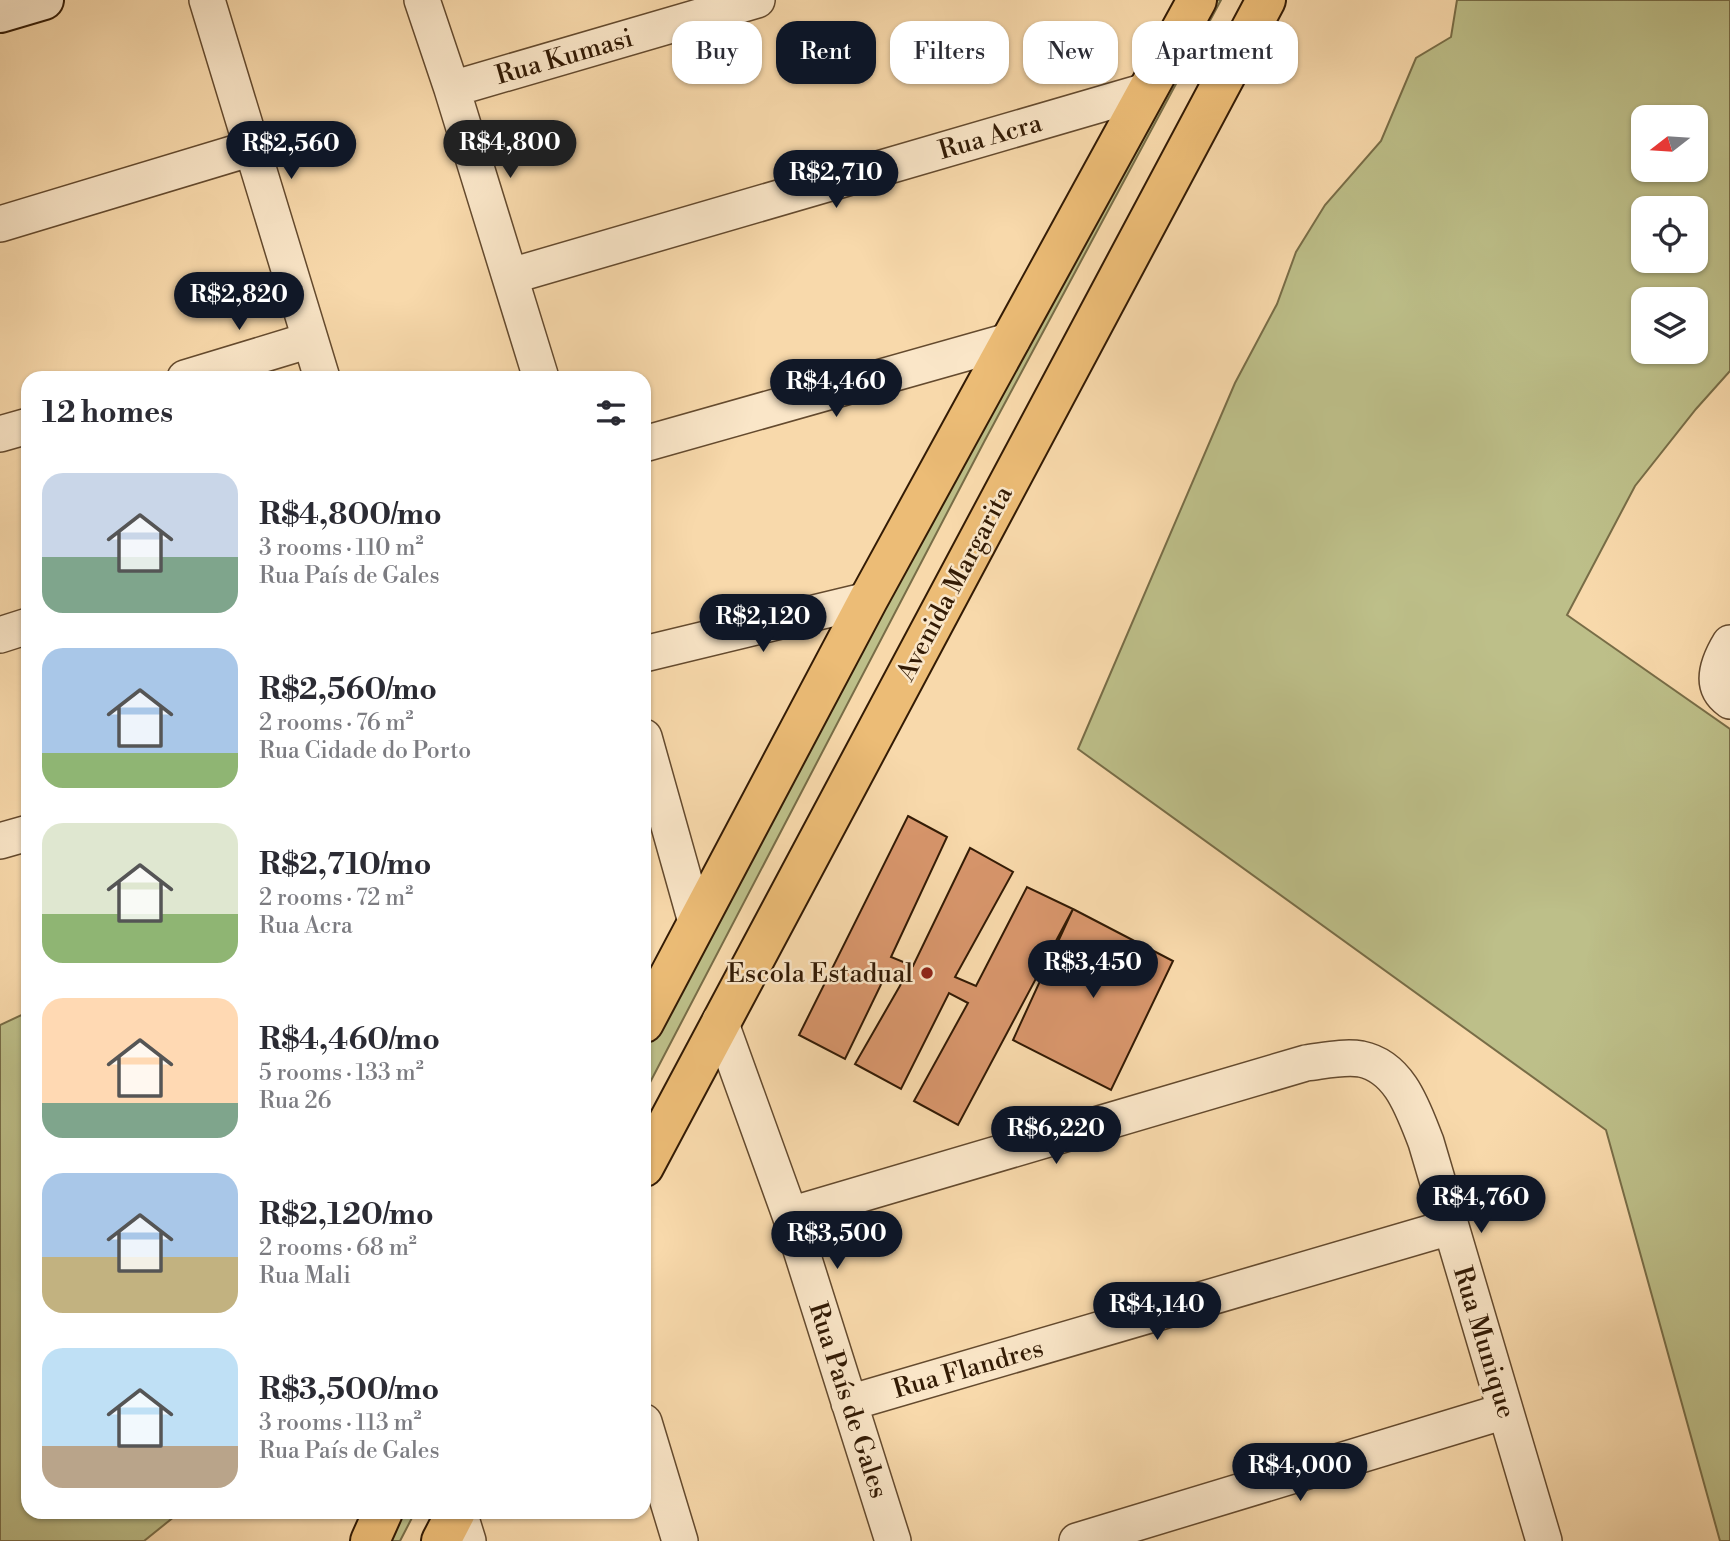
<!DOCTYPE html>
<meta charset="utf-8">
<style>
:root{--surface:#fff;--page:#f7f7f7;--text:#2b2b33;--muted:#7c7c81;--accent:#111827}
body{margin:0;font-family:"Libre Bodoni",serif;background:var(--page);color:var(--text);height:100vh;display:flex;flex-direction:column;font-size:26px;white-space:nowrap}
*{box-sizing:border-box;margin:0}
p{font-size:23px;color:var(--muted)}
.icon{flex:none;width:38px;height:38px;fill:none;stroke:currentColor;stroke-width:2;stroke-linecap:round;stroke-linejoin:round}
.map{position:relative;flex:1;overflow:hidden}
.drawer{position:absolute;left:21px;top:371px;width:630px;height:1148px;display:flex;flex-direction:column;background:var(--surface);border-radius:21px;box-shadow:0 2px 5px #0004}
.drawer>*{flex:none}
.guide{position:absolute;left:672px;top:21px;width:665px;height:63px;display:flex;gap:14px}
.needle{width:46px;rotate:253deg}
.buttons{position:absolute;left:1631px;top:105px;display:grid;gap:14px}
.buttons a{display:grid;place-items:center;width:77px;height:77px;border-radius:14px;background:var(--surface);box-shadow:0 2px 5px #0004;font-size:35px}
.price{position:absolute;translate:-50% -60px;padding:0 16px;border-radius:24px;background:var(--accent);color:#fff;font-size:23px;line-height:46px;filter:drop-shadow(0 2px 4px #0008)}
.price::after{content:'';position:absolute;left:50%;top:42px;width:21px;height:16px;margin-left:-10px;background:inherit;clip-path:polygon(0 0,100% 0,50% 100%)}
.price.on{background:#222;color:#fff}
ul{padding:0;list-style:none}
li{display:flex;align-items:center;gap:21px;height:175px;padding:0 21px}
li span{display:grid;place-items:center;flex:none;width:196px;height:140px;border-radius:21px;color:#555}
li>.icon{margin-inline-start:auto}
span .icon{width:84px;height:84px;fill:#fffc;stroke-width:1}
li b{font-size:30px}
h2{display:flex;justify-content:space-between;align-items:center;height:84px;padding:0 21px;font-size:30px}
.tag{padding:0 24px;border-radius:21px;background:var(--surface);box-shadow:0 2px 5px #0004;font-size:24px;line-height:63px}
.tag.on{background:var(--accent);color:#fff}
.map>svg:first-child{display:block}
</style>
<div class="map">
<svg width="1730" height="1541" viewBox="0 0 1730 1541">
<rect width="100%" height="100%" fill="#f8d9ab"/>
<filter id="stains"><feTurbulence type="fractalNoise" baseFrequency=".00286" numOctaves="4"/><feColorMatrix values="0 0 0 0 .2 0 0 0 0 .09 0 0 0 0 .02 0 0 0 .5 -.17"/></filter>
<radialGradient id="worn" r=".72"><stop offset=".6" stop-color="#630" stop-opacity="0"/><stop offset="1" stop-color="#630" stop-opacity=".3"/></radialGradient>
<!-- green -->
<path fill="#bdbf89" stroke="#786d47" stroke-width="2" fill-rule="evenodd" d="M 1188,0 L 1221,0 L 984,442 L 644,1094 L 644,1005 Z
M 1457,0 L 1730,0 L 1730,371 L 1696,409 L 1635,486 L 1567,615 L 1730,729 L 1730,1541 L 1720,1541 L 1606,1130 L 1078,749 L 1235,383 L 1277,304 L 1296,252 L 1325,205 L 1381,141 L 1416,58 L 1451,37 ZM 1696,117 L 1696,170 L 1643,170 L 1643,117 ZM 1696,208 L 1696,261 L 1643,261 L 1643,208 ZM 1643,299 L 1696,299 L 1696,352 L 1643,352 Z
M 28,1012 L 28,1512 L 180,1512 L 144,1541 L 0,1541 L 0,1025 Z
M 377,1512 L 415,1512 L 400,1541 L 362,1541 Z"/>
<!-- building -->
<path fill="#d8966c" stroke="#331b05" stroke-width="2" d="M 908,816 L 947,837 L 891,957 L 913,966 L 970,848 L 1013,872 L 955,977 L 976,986 L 1027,887 L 1073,909 L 958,1125 L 914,1101 L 968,1003 L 949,993 L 901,1089 L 855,1064 L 905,977 L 888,970 L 845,1059 L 799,1035 Z
M 1073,909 L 1173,961 L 1111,1090 L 1013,1040 Z"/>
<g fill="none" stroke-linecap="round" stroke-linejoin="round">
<defs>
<path id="street" d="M 207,0 L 322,378
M 422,0 L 452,89 L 541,378
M 452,89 L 757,0
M 0,224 L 252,148
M 511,276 L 1146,91
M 185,378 L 310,340
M 0,434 L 28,426
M 644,444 L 1012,340
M 0,635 L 28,626
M 1730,643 C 1719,661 1708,685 1730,701
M 644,654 L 868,600
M 644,737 L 696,922
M 0,841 L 28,833
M 720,1021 L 790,1215 L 893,1541
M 790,1215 L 1306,1063 C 1323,1061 1344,1056 1361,1059 C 1400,1067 1413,1109 1426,1142 L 1544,1541
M 849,1403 L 1450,1227
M 644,1422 L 680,1541
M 459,1512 L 468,1541
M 1077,1541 L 1505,1411"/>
<path id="secondary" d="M 0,13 L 44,0"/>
<path id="primary" d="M 644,1023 L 868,600 L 1197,0
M 644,1167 L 1266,0
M 370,1541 L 383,1512
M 441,1541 L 456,1512"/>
</defs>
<!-- street casing -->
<use href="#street" stroke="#644a2e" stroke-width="38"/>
<!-- secondary casing -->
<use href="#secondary" stroke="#331b05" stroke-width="42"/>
<!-- primary casing -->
<use href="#primary" stroke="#331b05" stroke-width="42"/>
<!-- street -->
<use href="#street" stroke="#fae6c8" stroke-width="35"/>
<!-- secondary -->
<use href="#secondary" stroke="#fae6c8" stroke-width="38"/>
<!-- primary -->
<use href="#primary" stroke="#ecbc76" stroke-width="38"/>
</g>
<!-- markers -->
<circle fill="#8f2418" stroke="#fae6c8" stroke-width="2.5" cx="927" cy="973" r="7"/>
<g text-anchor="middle" stroke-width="5" stroke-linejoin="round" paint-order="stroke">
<!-- street labels -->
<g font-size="26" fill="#331b05" stroke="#fae6c8">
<text transform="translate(564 56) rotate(-16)" y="9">Rua Kumasi</text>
<text transform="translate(990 136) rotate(-16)" y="9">Rua Acra</text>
<text transform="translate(954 583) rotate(-62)" y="9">Avenida Margarita</text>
<text transform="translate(1485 1342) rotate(73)" y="9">Rua Munique</text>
<text transform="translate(968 1368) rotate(-16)" y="9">Rua Flandres</text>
<text transform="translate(849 1400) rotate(72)" y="9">Rua País de Gales</text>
</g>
<!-- poi labels -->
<g font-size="26" fill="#331b05" stroke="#fae6c8" text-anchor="end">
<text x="913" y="982">Escola Estadual</text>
</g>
</g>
<rect width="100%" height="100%" filter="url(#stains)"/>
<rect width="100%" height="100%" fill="url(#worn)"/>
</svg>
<div class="buttons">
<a><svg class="needle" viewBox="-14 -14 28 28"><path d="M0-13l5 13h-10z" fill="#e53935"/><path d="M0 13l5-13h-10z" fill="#7c7c81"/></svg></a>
<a><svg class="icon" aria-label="locate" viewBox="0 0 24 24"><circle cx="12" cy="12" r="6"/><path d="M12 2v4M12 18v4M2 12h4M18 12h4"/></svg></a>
<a><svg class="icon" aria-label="layers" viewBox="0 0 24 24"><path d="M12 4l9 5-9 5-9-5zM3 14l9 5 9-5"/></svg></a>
</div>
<b class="price on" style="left:510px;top:180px">R$4,800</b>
<b class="price" style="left:291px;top:181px">R$2,560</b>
<b class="price" style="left:836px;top:210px">R$2,710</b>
<b class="price" style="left:239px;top:332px">R$2,820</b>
<b class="price" style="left:836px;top:419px">R$4,460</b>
<b class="price" style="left:763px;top:654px">R$2,120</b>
<b class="price" style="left:1093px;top:1000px">R$3,450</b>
<b class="price" style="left:1056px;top:1166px">R$6,220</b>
<b class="price" style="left:1481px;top:1235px">R$4,760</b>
<b class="price" style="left:837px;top:1271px">R$3,500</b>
<b class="price" style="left:1157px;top:1342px">R$4,140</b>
<b class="price" style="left:1300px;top:1503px">R$4,000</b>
<div class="guide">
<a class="tag">Buy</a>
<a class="tag on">Rent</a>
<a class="tag">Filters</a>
<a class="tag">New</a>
<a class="tag">Apartment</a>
</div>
<section class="drawer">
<h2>12 homes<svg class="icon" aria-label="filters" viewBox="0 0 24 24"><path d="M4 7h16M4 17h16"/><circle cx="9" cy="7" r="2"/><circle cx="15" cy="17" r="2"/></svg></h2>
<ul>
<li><span style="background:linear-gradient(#c9d6e8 60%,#7fa58c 0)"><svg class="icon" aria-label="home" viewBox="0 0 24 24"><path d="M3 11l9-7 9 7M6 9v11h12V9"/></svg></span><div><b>R$4,800/mo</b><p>3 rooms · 110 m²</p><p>Rua País de Gales</p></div></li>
<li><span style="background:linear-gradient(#a9c7e8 75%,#8fb573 0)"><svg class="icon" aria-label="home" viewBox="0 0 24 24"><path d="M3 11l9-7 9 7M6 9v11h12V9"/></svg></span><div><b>R$2,560/mo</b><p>2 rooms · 76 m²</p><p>Rua Cidade do Porto</p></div></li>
<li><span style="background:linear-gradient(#dfe7d0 65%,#8fb573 0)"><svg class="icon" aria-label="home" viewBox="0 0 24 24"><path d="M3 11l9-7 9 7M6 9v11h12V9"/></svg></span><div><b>R$2,710/mo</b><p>2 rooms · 72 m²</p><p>Rua Acra</p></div></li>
<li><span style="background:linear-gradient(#ffd9b3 75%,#7fa58c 0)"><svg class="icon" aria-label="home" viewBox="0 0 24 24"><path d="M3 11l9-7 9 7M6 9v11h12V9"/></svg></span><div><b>R$4,460/mo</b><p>5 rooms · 133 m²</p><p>Rua 26</p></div></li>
<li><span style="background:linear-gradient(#a9c7e8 60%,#c2b280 0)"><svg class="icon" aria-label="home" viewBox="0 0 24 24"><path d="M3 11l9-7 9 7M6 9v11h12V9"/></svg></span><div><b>R$2,120/mo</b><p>2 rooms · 68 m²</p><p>Rua Mali</p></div></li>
<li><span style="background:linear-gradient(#bfe0f5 70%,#b9a48a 0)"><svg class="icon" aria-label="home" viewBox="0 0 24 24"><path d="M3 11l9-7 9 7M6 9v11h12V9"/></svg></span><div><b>R$3,500/mo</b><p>3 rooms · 113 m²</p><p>Rua País de Gales</p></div></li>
</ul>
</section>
</div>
